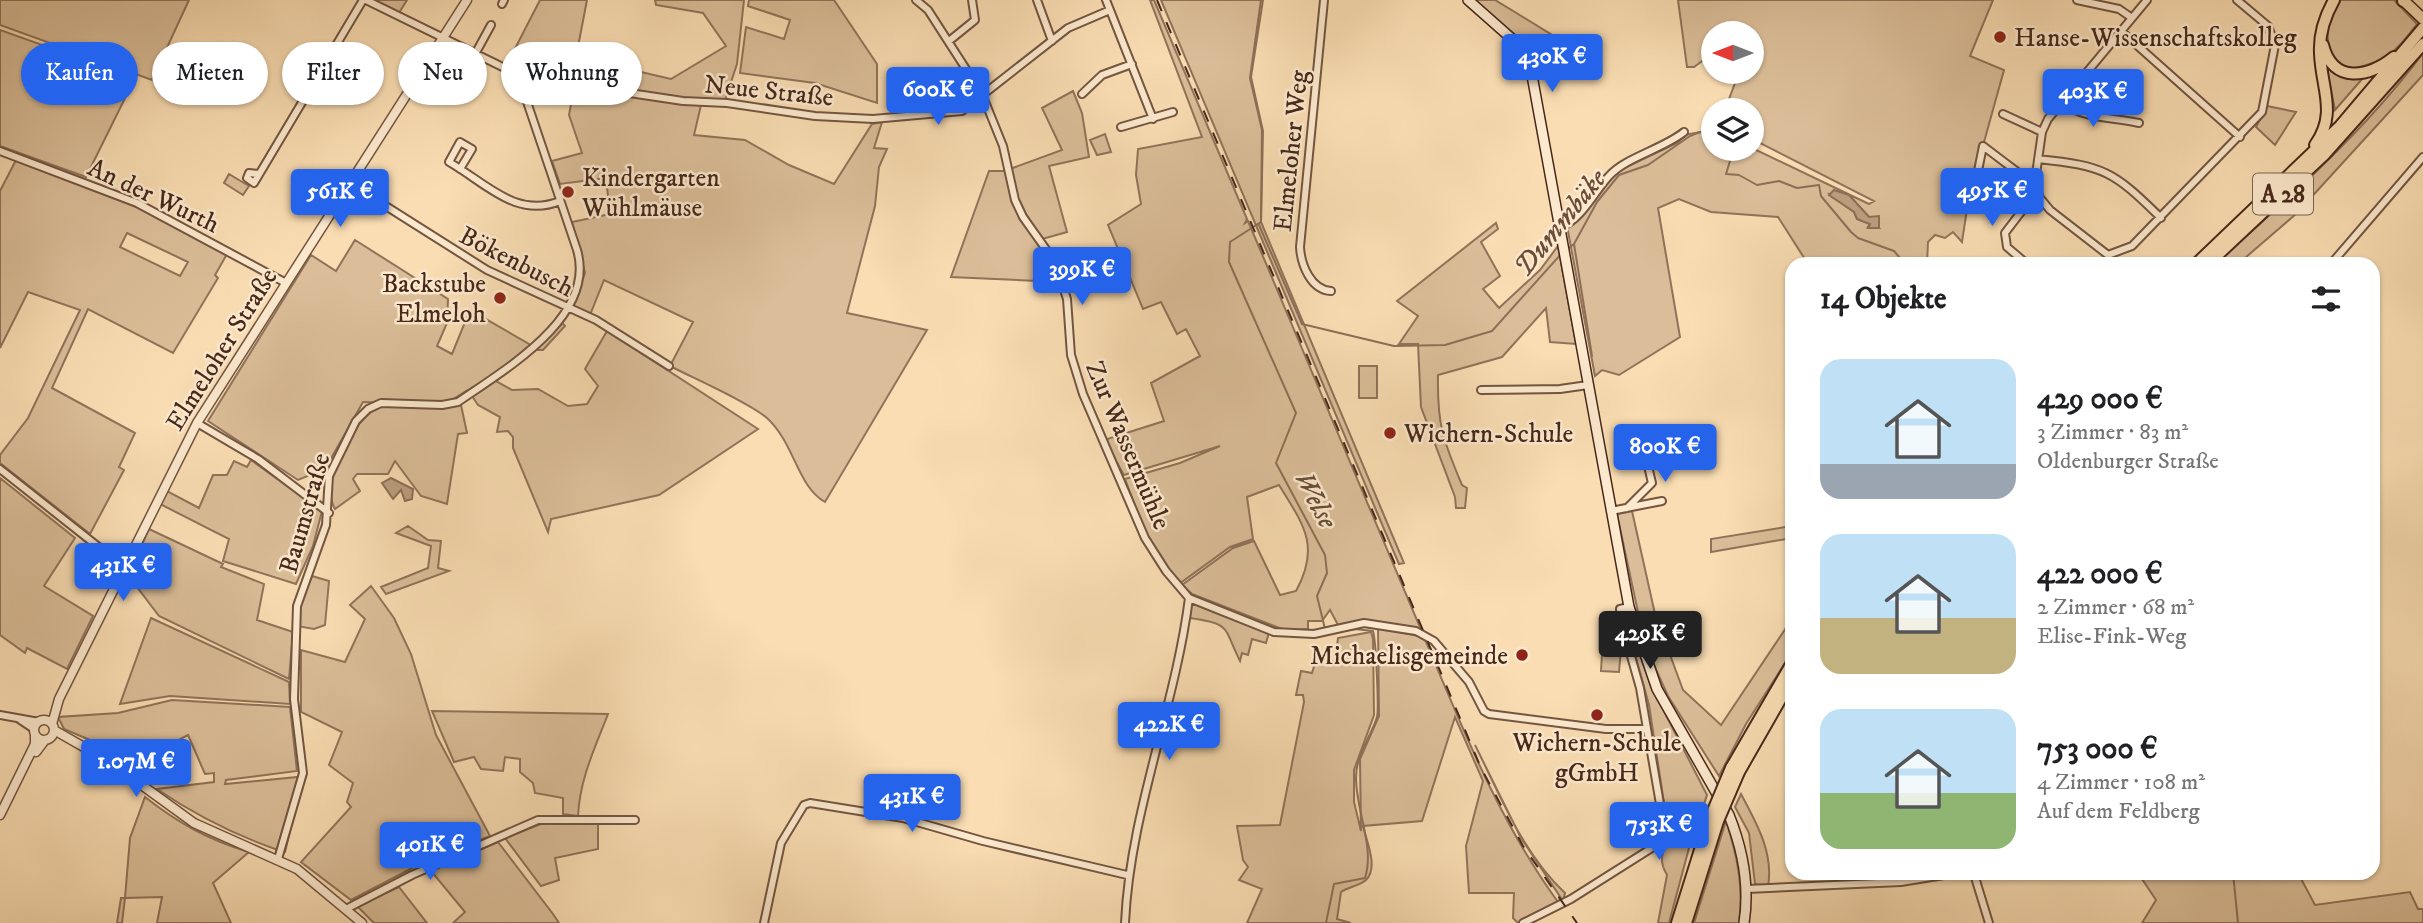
<!DOCTYPE html>
<html lang="de">
<meta charset="utf-8">
<style>
:root{--surface:#fff;--page:#f2f2f2;--text:#202124;--muted:#757577;--accent:#2563eb}
body{margin:0;font-family:"IM FELL DW Pica",serif;background:var(--page);color:var(--text);height:100vh;display:flex;flex-direction:column;font-size:26px;white-space:nowrap}
*{box-sizing:border-box;margin:0}
p{font-size:23px;color:var(--muted)}
.icon{flex:none;width:38px;height:38px;fill:none;stroke:currentColor;stroke-width:2;stroke-linecap:round;stroke-linejoin:round}
.map{position:relative;flex:1;overflow:hidden}
.side{position:absolute;left:1785px;top:257px;width:595px;height:623px;display:flex;flex-direction:column;background:var(--surface);border-radius:21px;box-shadow:0 2px 5px #0004}
.side>*{flex:none}
.hud{position:absolute;left:21px;top:42px;width:665px;height:63px;display:flex;gap:14px}
.needle{width:46px;rotate:270deg}
.buttons{position:absolute;left:1701px;top:21px;display:grid;gap:14px}
.buttons a{display:grid;place-items:center;width:63px;height:63px;border-radius:50%;background:var(--surface);box-shadow:0 2px 5px #0004;font-size:35px}
.price{position:absolute;translate:-50% -60px;padding:0 16px;border-radius:7px;background:var(--accent);color:#fff;font-size:23px;line-height:46px;filter:drop-shadow(0 2px 4px #0008)}
.price::after{content:'';position:absolute;left:50%;top:42px;width:21px;height:16px;margin-left:-10px;background:inherit;clip-path:polygon(0 0,100% 0,50% 100%)}
.price.on{background:#222;color:#fff}
ul{padding:0;list-style:none}
li{display:flex;align-items:center;gap:21px;height:175px;padding:0 35px}
li span{display:grid;place-items:center;flex:none;width:196px;height:140px;border-radius:21px;color:#555}
li>.icon{margin-inline-start:auto}
span .icon{width:84px;height:84px;fill:#fffc;stroke-width:1}
li b{font-size:30px}
h2{display:flex;justify-content:space-between;align-items:center;height:84px;padding:0 35px;font-size:30px}
.tag{padding:0 24px;border-radius:32px;background:var(--surface);box-shadow:0 2px 5px #0004;font-size:24px;line-height:63px}
.tag.on{background:var(--accent);color:#fff}
.map>svg:first-child{display:block}
</style>
<div class="map">
<svg width="2423" height="923" viewBox="0 0 2423 923">
<rect width="100%" height="100%" fill="#faddb3"/>
<filter id="stains"><feTurbulence type="fractalNoise" baseFrequency=".00286" numOctaves="4"/><feColorMatrix values="0 0 0 0 .2 0 0 0 0 .09 0 0 0 0 .02 0 0 0 .5 -.17"/></filter>
<radialGradient id="worn" r=".72"><stop offset=".6" stop-color="#630" stop-opacity="0"/><stop offset="1" stop-color="#630" stop-opacity=".3"/></radialGradient>
<!-- green -->
<path fill="#dbbe99" stroke="#90735a" stroke-width="2" fill-rule="evenodd" d="M 0,0 L 189,0 L 152,80 L 0,25 Z
M 373,0 L 407,0 L 399,13 Z
M 540,0 L 587,0 L 576,57 L 671,79 L 726,46 L 703,13 L 656,5 L 655,0 L 744,0 L 737,64 L 725,100 C 679,99 635,91 590,84 C 562,80 532,78 506,66 Z
M 749,0 L 834,0 L 877,64 L 877,103 L 815,83 L 740,73 L 746,27 L 784,39 L 790,20 L 748,6 Z
M 1150,0 L 1154,0 L 1247,219 L 1245,223 L 1248,221 L 1422,632 L 1367,621 L 1338,625 L 1330,610 L 1322,621 L 1308,621 L 1308,629 L 1287,631 L 1192,594 L 1182,585 L 1233,548 L 1254,541 L 1280,595 L 1296,591 C 1321,546 1303,524 1279,485 L 1247,497 L 1253,539 L 1230,547 L 1179,584 L 1146,535 L 1125,479 L 1180,463 L 1220,446 L 1124,475 L 1104,440 L 1164,421 L 1151,383 L 1200,356 L 1186,329 L 1177,334 L 1161,302 L 1143,309 L 1108,225 L 1141,204 L 1136,175 L 1138,149 L 1202,137 Z
M 1161,0 L 1263,0 L 1251,77 L 1263,131 L 1261,222 L 1404,563 L 1399,564 L 1384,529 Z
M 1475,0 L 1495,0 L 1554,36 L 1580,45 L 1532,59 L 1518,38 Z
M 1678,0 L 1993,0 L 1970,56 L 2004,70 L 1969,196 L 1962,242 L 1953,232 L 1945,238 L 1935,235 L 1928,242 L 1927,264 L 1808,264 L 1778,217 L 1711,212 L 1679,199 L 1658,208 L 1680,337 L 1619,375 L 1602,370 L 1595,376 L 1567,226 L 1616,172 L 1679,142 L 1684,135 L 1713,130 L 1713,149 L 1752,148 L 1869,204 L 1874,201 L 1752,139 L 1752,110 L 1725,110 L 1739,72 L 1752,72 L 1752,33 L 1713,33 L 1713,53 L 1694,67 L 1687,67 ZM 1830,194 L 1849,195 L 1879,228 L 1868,227 L 1870,224 L 1857,219 L 1854,212 Z
M 2340,0 L 2394,0 L 2417,24 C 2393,55 2386,62 2347,70 C 2321,53 2324,24 2340,0 Z
M 0,30 L 135,78 L 86,177 L 0,146 Z
M 2423,53 L 2423,75 L 2296,214 L 2238,264 L 2215,264 C 2288,199 2364,132 2423,53 Z
M 2326,65 L 2348,77 L 2363,78 L 2335,110 Z
M 574,88 L 701,105 L 694,135 L 745,140 L 789,165 L 834,184 L 872,124 L 882,122 L 874,148 L 887,149 L 879,167 L 875,206 L 847,313 L 927,330 L 825,502 C 797,486 795,444 767,418 C 748,402 695,379 670,366 L 693,322 L 604,280 L 590,315 L 572,308 L 585,273 L 572,222 L 610,214 L 606,178 L 560,184 L 552,161 L 582,153 L 569,115 Z
M 1073,91 L 1082,113 L 1089,157 L 1049,166 L 1067,232 L 1042,239 L 1017,200 L 1010,169 L 1062,150 L 1042,108 Z
M 2267,106 L 2296,112 L 2275,145 L 2256,127 Z
M 1105,134 L 1111,152 L 1097,155 L 1090,140 Z
M 16,160 L 135,205 L 227,254 L 215,275 L 218,278 L 173,353 L 88,309 L 52,388 L 135,433 L 119,467 L 124,470 L 90,534 L 0,463 L 0,455 L 28,418 L 80,310 L 28,292 L 0,348 L 0,191 ZM 127,233 L 188,262 L 180,276 L 120,247 Z
M 989,171 L 1005,171 L 1017,213 L 1053,263 L 1060,282 L 951,277 Z
M 229,174 L 249,186 L 243,195 L 224,183 Z
M 1496,223 L 1498,229 L 1481,242 L 1500,276 L 1483,289 L 1499,308 L 1540,270 L 1558,246 L 1576,344 L 1550,342 L 1546,308 L 1502,357 L 1438,375 C 1437,425 1443,440 1462,485 L 1467,488 L 1465,508 L 1456,508 L 1455,497 L 1421,407 L 1418,344 L 1399,344 L 1418,316 L 1397,301 Z
M 355,240 L 448,299 L 447,323 L 437,346 L 452,354 L 470,310 L 531,345 L 558,318 L 565,326 L 543,350 L 534,350 L 496,381 L 512,390 L 538,389 L 568,406 L 587,404 L 598,386 L 585,369 L 607,331 L 758,429 L 659,495 L 551,519 L 548,532 L 513,448 L 513,437 L 508,431 L 497,432 L 500,417 L 478,405 L 468,390 L 445,404 L 363,402 L 325,469 L 298,480 L 208,421 L 311,255 L 336,271 Z
M 1359,366 L 1377,366 L 1377,398 L 1359,398 Z
M 461,405 L 467,433 L 458,434 L 447,504 L 421,496 L 395,461 L 388,474 L 357,474 L 353,479 L 360,491 L 335,509 C 319,481 353,419 380,406 Z
M 251,460 L 322,511 L 313,546 L 296,584 L 223,561 L 229,539 L 160,504 L 167,491 L 199,508 L 213,475 L 227,475 L 234,461 L 247,467 Z
M 0,478 L 75,538 L 44,586 L 93,616 L 67,669 L 27,648 L 25,653 L 0,635 Z
M 1632,511 L 1655,614 L 1683,690 L 1721,725 L 1792,619 L 1792,652 L 1746,724 L 1719,776 L 1668,696 L 1645,645 L 1617,514 Z
M 408,526 L 428,540 L 441,541 L 438,568 L 449,571 L 386,594 L 381,587 L 428,568 L 431,546 L 396,533 Z
M 1792,526 L 1792,538 L 1711,552 L 1711,539 Z
M 149,529 L 223,564 L 221,567 L 264,584 L 257,620 L 293,632 L 289,679 L 159,616 L 128,575 Z
M 312,576 L 329,581 L 325,625 L 314,629 L 297,626 L 299,609 Z
M 371,586 L 394,618 L 411,654 L 436,735 L 490,836 L 418,865 L 351,900 L 301,862 L 351,807 L 347,802 L 353,783 L 329,765 L 342,732 L 301,712 L 301,650 L 345,662 L 365,619 L 350,605 Z
M 1190,602 L 1269,632 L 1266,643 L 1252,639 L 1248,655 L 1242,653 L 1240,661 C 1223,627 1232,624 1190,618 Z
M 151,618 L 289,682 L 290,704 L 170,696 L 120,704 Z
M 1378,628 L 1424,637 C 1463,729 1499,821 1558,902 L 1518,923 L 1513,918 L 1514,893 L 1469,893 L 1466,846 L 1483,781 L 1455,717 L 1422,821 L 1363,826 C 1366,840 1379,868 1366,880 C 1359,886 1348,887 1341,892 L 1337,919 L 1351,923 L 1247,923 L 1262,889 L 1239,880 L 1248,867 L 1243,860 L 1237,826 L 1280,825 L 1304,702 L 1303,695 L 1296,695 L 1301,671 L 1312,673 L 1315,663 L 1335,661 L 1338,638 L 1371,632 L 1373,639 L 1374,715 L 1354,770 L 1354,802 L 1361,831 L 1360,759 L 1379,716 Z
M 1628,629 L 1631,629 L 1651,686 L 1707,795 L 1689,848 L 1669,923 L 1658,923 L 1667,875 C 1655,855 1668,850 1668,829 L 1649,705 Z
M 1603,637 L 1622,638 L 1619,672 L 1601,671 Z
M 172,700 L 290,707 L 297,771 L 226,780 L 225,784 L 298,777 L 278,850 C 235,835 195,815 157,789 L 214,782 L 214,773 L 205,774 L 188,735 L 129,767 L 90,740 L 64,729 L 58,717 L 118,713 Z
M 432,711 L 608,714 C 595,748 580,778 578,816 L 563,814 L 563,798 L 535,793 L 533,783 L 520,772 L 520,759 L 505,757 L 503,771 L 481,769 L 474,757 L 454,762 Z
M 1475,745 C 1500,795 1523,854 1565,893 L 1563,901 L 1521,838 Z
M 1741,794 C 1756,822 1774,853 1768,886 L 1755,884 L 1749,833 L 1735,807 Z
M 145,797 C 178,823 209,840 249,852 L 213,883 L 231,923 L 157,923 L 162,897 L 125,898 L 122,923 L 117,923 L 121,898 L 125,898 L 130,838 Z
M 1726,821 C 1737,855 1744,887 1739,923 L 1694,923 Z
M 546,822 L 598,824 L 598,849 L 555,858 L 559,880 L 541,886 L 505,838 Z
M 498,842 L 553,914 L 559,923 L 453,923 L 465,912 L 431,871 Z
M 2138,873 L 2298,873 L 2315,905 L 2410,892 L 2418,909 L 2423,909 L 2423,923 L 2142,923 L 2156,900 Z
M 399,887 L 427,923 L 374,923 L 357,906 Z"/>
<!-- water -->
<path fill="#bd9f7f" stroke="#8d6f57" stroke-width="2" d="M 1834,190 L 1849,195 L 1869,217 L 1879,216 L 1879,228 L 1868,228 L 1870,224 L 1857,219 L 1854,212 L 1829,195 Z
M 391,478 L 413,489 L 412,499 L 405,501 L 401,490 L 393,499 L 382,483 Z"/>
<g fill="none" stroke-linecap="round" stroke-linejoin="round">
<!-- stream -->
<path stroke="#8d6f57" stroke-width="2" d="M 1261,0 L 1250,78 L 1262,130 L 1261,222 L 1230,242 L 1229,262 L 1296,413 L 1276,463 L 1325,555 L 1327,573 L 1317,596 L 1325,629
M 1727,149 L 1730,161 L 1726,174 L 1739,175 L 1757,185 L 1779,181 L 1797,188 L 1819,185 L 1821,196 L 1851,232 L 1858,238 L 1894,251 L 1905,264
M 1259,225 L 1302,324 L 1394,346 L 1445,345 L 1492,331 L 1562,253
M 1574,244 L 1592,356
M 1566,250 L 1574,244 L 1597,202 L 1619,175 L 1648,165 L 1690,136 L 1700,132 L 1713,132
M 285,852 L 292,822
M 2233,873 L 2238,923
M 1326,923 L 1334,884 L 1365,878 C 1375,847 1356,811 1356,778 C 1356,754 1370,739 1377,717 C 1379,710 1376,640 1373,631 L 1355,629 L 1326,634"/>
<defs>
<path id="minor" d="M 366,0 L 523,77 L 683,101 L 727,103 L 815,116 L 873,119 L 962,111 L 1068,28 L 1110,10
M 916,0 L 928,10 L 982,94 L 1003,146 L 1015,200 L 1023,217 L 1055,262 L 1067,299 L 1071,355 L 1083,394 L 1145,538 L 1166,571 L 1189,598 L 1274,632 L 1314,634 L 1364,623 L 1416,631 L 1434,641 L 1469,682 L 1484,711 L 1489,714 L 1606,729 L 1647,729
M 1037,0 L 1052,41
M 1106,0 L 1153,119
M 1324,0 L 1300,247 C 1301,265 1311,290 1331,291
M 2077,0 L 2119,9 L 2132,18
M 502,4 L 504,0
M 2121,31 L 2240,137
M 949,41 L 975,20 L 972,0
M 1082,94 L 1102,75 L 1132,64
M 450,100 L 491,25
M 2062,102 C 2083,119 2112,117 2139,123
M 2003,114 L 2042,132
M 1121,127 L 1173,112
M 0,151 L 137,203 L 286,283
M 2038,159 C 2105,166 2113,171 2161,218
M 460,169 L 472,149 L 460,142 L 449,162 C 486,183 516,219 560,201
M 259,174 L 249,173 L 247,178 L 254,183 L 363,0
M 1977,176 L 1983,146 L 2036,186
M 351,184 L 487,270 L 596,320 L 669,366
M 1561,227 C 1582,219 1594,192 1609,176 C 1626,157 1663,149 1684,132
M 2108,255 L 2132,246 L 2262,112 L 2275,45 L 2268,26 L 2237,0
M 2108,255 L 2050,210 L 2040,198 L 2036,186 L 2036,174 L 2042,132 L 2048,119 L 2147,0
M 2027,264 L 2007,247 L 2005,233 L 2037,191
M 2331,264 L 2423,157
M 1481,390 L 1560,389 L 1588,385
M 197,423 L 258,459 L 329,513
M 0,469 L 124,567
M 1627,508 L 1652,483 L 1643,445
M 1611,511 L 1662,501
M 0,715 L 39,722
M 19,719 L 34,729
M 278,859 L 303,773 L 294,699 L 297,606 L 326,525 L 329,476 L 356,421 L 368,409 L 381,403 L 442,405 L 458,402 C 504,370 597,317 577,250 L 523,90 L 523,77
M 1747,889 L 1901,882 L 1956,873 L 1974,874 L 1989,923
M 348,908 L 412,875 L 538,820 L 635,820
M 764,923 L 781,843 L 804,805 L 810,803 L 903,818 L 983,841 L 1127,875
M 1125,923 C 1130,812 1175,708 1189,598
M 1523,923 L 1571,899 L 1666,839 L 1640,688 L 1621,621 L 1620,609 L 1629,607"/>
<path id="tertiary" d="M34 730a10 10 0 1 1 20 0a10 10 0 1 1-20 0Z
M 52,724 L 59,699 L 197,423 L 467,0
M 54,730 L 110,762 L 194,823 L 297,869 L 362,923
M 36,752 L 45,740
M 0,815 L 35,744 L 35,735"/>
<path id="secondary" d="M 1468,0 L 1511,38 L 1531,70 L 1629,607 L 1657,689 L 1729,815 C 1743,850 1750,885 1744,923"/>
<path id="primary" d="M 2403,0 L 2423,19"/>
<path id="motorway" d="M 2403,1 L 2404,0
M 2323,45 C 2333,85 2369,77 2394,57
M 2315,145 C 2338,113 2321,88 2320,53 C 2319,35 2325,16 2334,0
M 2196,264 L 2340,126 L 2423,28
M 2208,264 L 2325,154 L 2423,44
M 1731,768 L 1792,663
M 1739,772 L 1792,679
M 1677,923 L 1710,818
M 1686,923 L 1718,821"/>
</defs>
<!-- minor casing -->
<use href="#minor" stroke="#735541" stroke-width="10"/>
<!-- tertiary casing -->
<use href="#tertiary" stroke="#735541" stroke-width="11"/>
<!-- secondary casing -->
<use href="#secondary" stroke="#46281b" stroke-width="12"/>
<!-- primary casing -->
<use href="#primary" stroke="#46281b" stroke-width="13"/>
<!-- motorway casing -->
<use href="#motorway" stroke="#46281b" stroke-width="14"/>
<!-- minor -->
<use href="#minor" stroke="#fce9ce" stroke-width="6"/>
<!-- tertiary -->
<use href="#tertiary" stroke="#fce9ce" stroke-width="8"/>
<!-- secondary -->
<use href="#secondary" stroke="#fce9ce" stroke-width="9"/>
<!-- primary -->
<use href="#primary" stroke="#faddb3" stroke-width="10"/>
<!-- motorway -->
<use href="#motorway" stroke="#faddb3" stroke-width="10"/>
<!-- rail -->
<path stroke="#46281b" stroke-width="2" stroke-dasharray="12 12" stroke-linecap="butt" d="M 1157,0 L 1481,768 L 1523,846 L 1577,923"/>
<defs>
<path id="motorway-bridge" d="M 1710,818 L 1731,768
M 1718,821 L 1739,772"/>
</defs>
<!-- motorway-bridge casing -->
<use href="#motorway-bridge" stroke="#46281b" stroke-width="14" stroke-linecap="butt"/>
<!-- motorway-bridge -->
<use href="#motorway-bridge" stroke="#faddb3" stroke-width="10"/>
</g>
<!-- markers -->
<g fill="#8f2418" stroke="#fce9ce" stroke-width="2.5">
<circle cx="2000" cy="37" r="7"/>
<circle cx="568" cy="192" r="7"/>
<circle cx="500" cy="298" r="7"/>
<circle cx="1390" cy="433" r="7"/>
<circle cx="1522" cy="655" r="7"/>
<circle cx="1597" cy="715" r="7"/>
</g>
<g text-anchor="middle" stroke-width="5" stroke-linejoin="round" paint-order="stroke">
<!-- shield labels -->
<rect fill="#fce9ce" stroke="#7d6251" stroke-width="2" x="2253" y="173.5" width="60" height="41" rx="5"/>
<g font-size="24" font-weight="bold" fill="#46281b">
<text x="2283" y="202">A 28</text>
</g>
<!-- poi labels -->
<g font-size="26" fill="#46281b" stroke="#fce9ce" text-anchor="start">
<text x="2014" y="46">Hanse-Wissenschaftskolleg</text>
<text x="582" y="186">Kindergarten<tspan x="582" dy="30">Wühlmäuse</tspan></text>
<text x="486" y="292" text-anchor="end">Backstube<tspan x="486" dy="30">Elmeloh</tspan></text>
<text x="1404" y="442">Wichern-Schule</text>
<text x="1508" y="664" text-anchor="end">Michaelisgemeinde</text>
<text x="1597" y="751" text-anchor="middle">Wichern-Schule<tspan x="1597" dy="30">gGmbH</tspan></text>
</g>
<!-- street labels -->
<g font-size="26" fill="#46281b" stroke="#fce9ce">
<text transform="translate(769 90) rotate(6)" y="9">Neue Straße</text>
<text transform="translate(1290 151) rotate(-84)" y="9">Elmeloher Weg</text>
<text transform="translate(154 195) rotate(25)" y="9">An der Wurth</text>
<text transform="translate(517 261) rotate(27)" y="9">Bökenbusch</text>
<text transform="translate(221 349) rotate(-58)" y="9">Elmeloher Straße</text>
<text transform="translate(1129 445) rotate(67)" y="9">Zur Wassermühle</text>
<text transform="translate(304 513) rotate(-74)" y="9">Baumstraße</text>
</g>
<!-- water labels -->
<g font-size="28" font-style="italic" fill="#6a4c39" stroke="#fce9ce">
<text transform="translate(1559 222) rotate(-51)" y="10">Dummbäke</text>
<text transform="translate(1317 499) rotate(62)" y="10">Welse</text>
</g>
</g>
<rect width="100%" height="100%" filter="url(#stains)"/>
<rect width="100%" height="100%" fill="url(#worn)"/>
</svg>
<div class="buttons">
<a><svg class="needle" viewBox="-14 -14 28 28"><path d="M0-13l5 13h-10z" fill="#e53935"/><path d="M0 13l5-13h-10z" fill="#757577"/></svg></a>
<a><svg class="icon" aria-label="layers" viewBox="0 0 24 24"><path d="M12 4l9 5-9 5-9-5zM3 14l9 5 9-5"/></svg></a>
</div>
<b class="price" style="left:1552px;top:94px">430K €</b>
<b class="price" style="left:938px;top:127px">600K €</b>
<b class="price" style="left:2093px;top:129px">403K €</b>
<b class="price" style="left:1992px;top:228px">495K €</b>
<b class="price" style="left:340px;top:229px">561K €</b>
<b class="price" style="left:1082px;top:307px">399K €</b>
<b class="price" style="left:1665px;top:484px">800K €</b>
<b class="price" style="left:123px;top:603px">431K €</b>
<b class="price on" style="left:1650px;top:671px">429K €</b>
<b class="price" style="left:1169px;top:762px">422K €</b>
<b class="price" style="left:136px;top:799px">1.07M €</b>
<b class="price" style="left:912px;top:834px">431K €</b>
<b class="price" style="left:1659px;top:862px">753K €</b>
<b class="price" style="left:430px;top:882px">401K €</b>
<div class="hud">
<a class="tag on">Kaufen</a>
<a class="tag">Mieten</a>
<a class="tag">Filter</a>
<a class="tag">Neu</a>
<a class="tag">Wohnung</a>
</div>
<section class="side">
<h2>14 Objekte<svg class="icon" aria-label="filters" viewBox="0 0 24 24"><path d="M4 7h16M4 17h16"/><circle cx="9" cy="7" r="2"/><circle cx="15" cy="17" r="2"/></svg></h2>
<ul>
<li><span style="background:linear-gradient(#bfe0f5 75%,#9aa5b1 0)"><svg class="icon" aria-label="home" viewBox="0 0 24 24"><path d="M3 11l9-7 9 7M6 9v11h12V9"/></svg></span><div><b>429 000 €</b><p>3 Zimmer · 83 m²</p><p>Oldenburger Straße</p></div></li>
<li><span style="background:linear-gradient(#bfe0f5 60%,#c2b280 0)"><svg class="icon" aria-label="home" viewBox="0 0 24 24"><path d="M3 11l9-7 9 7M6 9v11h12V9"/></svg></span><div><b>422 000 €</b><p>2 Zimmer · 68 m²</p><p>Elise-Fink-Weg</p></div></li>
<li><span style="background:linear-gradient(#bfe0f5 60%,#8fb573 0)"><svg class="icon" aria-label="home" viewBox="0 0 24 24"><path d="M3 11l9-7 9 7M6 9v11h12V9"/></svg></span><div><b>753 000 €</b><p>4 Zimmer · 108 m²</p><p>Auf dem Feldberg</p></div></li>
</ul>
</section>
</div>
